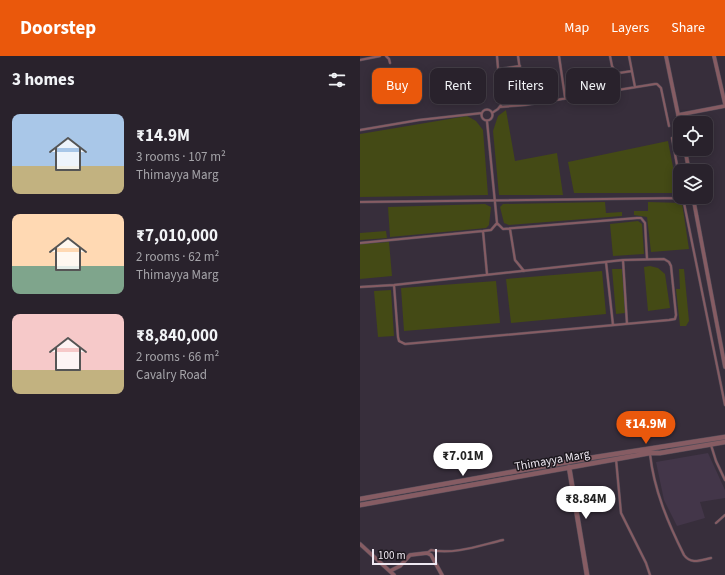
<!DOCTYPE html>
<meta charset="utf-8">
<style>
:root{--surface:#29222c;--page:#352f38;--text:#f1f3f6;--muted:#a5a4a9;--line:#453f48;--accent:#ea580c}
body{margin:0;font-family:"Source Sans 3",sans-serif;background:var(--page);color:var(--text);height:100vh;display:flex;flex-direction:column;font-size:15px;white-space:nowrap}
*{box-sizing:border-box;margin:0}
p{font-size:13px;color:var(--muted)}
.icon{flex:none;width:22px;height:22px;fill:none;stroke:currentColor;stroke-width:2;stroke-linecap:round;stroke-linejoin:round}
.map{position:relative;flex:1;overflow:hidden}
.drawer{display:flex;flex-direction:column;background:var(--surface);width:360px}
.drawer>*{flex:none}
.hud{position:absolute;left:12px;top:12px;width:293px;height:36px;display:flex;gap:8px}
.controls{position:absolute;left:313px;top:60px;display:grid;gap:8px}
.controls a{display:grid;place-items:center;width:40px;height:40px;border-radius:8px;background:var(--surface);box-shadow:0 2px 10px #0003,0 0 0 1px var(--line);font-size:20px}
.scale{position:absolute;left:12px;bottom:10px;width:65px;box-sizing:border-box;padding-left:4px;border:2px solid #efe9f2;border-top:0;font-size:11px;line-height:14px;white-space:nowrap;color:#efe9f2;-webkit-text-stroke:3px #1c181e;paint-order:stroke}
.price{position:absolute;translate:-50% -34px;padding:0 9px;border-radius:14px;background:#fff;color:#222;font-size:13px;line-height:26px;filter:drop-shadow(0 1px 2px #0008)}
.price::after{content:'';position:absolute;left:50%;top:24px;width:12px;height:9px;margin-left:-6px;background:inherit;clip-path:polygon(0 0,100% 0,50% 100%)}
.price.active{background:var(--accent);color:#fff}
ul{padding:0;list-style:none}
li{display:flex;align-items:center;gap:12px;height:100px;padding:0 12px}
li span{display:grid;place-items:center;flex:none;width:112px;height:80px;border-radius:8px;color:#555}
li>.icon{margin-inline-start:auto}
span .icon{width:48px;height:48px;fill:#fffc;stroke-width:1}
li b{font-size:17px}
h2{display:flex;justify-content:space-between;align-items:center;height:48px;padding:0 12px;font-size:17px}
.chip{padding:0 14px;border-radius:8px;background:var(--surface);box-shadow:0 2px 10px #0003,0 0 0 1px var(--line);font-size:14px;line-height:36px}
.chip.active{background:var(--accent);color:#fff}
header{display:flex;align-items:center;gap:24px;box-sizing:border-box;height:56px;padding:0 20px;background:var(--accent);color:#fff}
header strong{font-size:19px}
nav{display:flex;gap:22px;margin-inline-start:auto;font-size:14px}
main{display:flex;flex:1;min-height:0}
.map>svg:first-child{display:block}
</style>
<header>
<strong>Doorstep</strong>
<nav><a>Map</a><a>Layers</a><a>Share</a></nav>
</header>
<main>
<section class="drawer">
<h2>3 homes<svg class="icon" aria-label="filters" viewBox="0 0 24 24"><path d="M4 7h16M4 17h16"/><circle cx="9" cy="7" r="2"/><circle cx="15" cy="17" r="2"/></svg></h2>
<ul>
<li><span style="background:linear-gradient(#a9c7e8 65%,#c2b280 0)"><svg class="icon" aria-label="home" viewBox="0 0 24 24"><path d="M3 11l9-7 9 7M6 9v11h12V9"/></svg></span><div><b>₹14.9M</b><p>3 rooms · 107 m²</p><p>Thimayya Marg</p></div></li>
<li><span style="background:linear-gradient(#ffd9b3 65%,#7fa58c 0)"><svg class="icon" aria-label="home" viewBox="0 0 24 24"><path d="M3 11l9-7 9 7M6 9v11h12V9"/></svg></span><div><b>₹7,010,000</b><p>2 rooms · 62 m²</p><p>Thimayya Marg</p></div></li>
<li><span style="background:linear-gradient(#f6c9c9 70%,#c2b280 0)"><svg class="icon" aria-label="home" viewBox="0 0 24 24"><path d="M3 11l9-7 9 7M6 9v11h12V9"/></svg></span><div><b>₹8,840,000</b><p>2 rooms · 66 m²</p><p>Cavalry Road</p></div></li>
</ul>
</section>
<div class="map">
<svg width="365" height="519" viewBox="0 0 365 519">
<rect width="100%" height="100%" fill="#372e3b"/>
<!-- built -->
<path fill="#433649" d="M 348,397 L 365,434 L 365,442 L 340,446 L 345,462 L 317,470 L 304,444 L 296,406 Z"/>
<!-- green -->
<path fill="#444a15" d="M 146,54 L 155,105 L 197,97 L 203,139 L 139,139 L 133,75 L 138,60 Z
M 107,60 L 116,65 L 123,74 L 128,139 L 0,141 L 0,78 Z
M 308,85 L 318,137 L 214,137 L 208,106 Z
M 245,146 L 246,157 L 262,156 L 262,160 L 149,169 L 144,167 L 140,151 L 143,148 Z
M 288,146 L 322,147 L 329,193 L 291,196 L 287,161 L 274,159 L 274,155 L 288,155 Z
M 125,148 L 131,151 L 129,169 L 126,172 L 30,181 L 28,151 Z
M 278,165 L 282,168 L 284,198 L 253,200 L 250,168 Z
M 26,175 L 27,182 L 0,184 L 0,177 Z
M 29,186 L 32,220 L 0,223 L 0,188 Z
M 290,210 L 298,212 L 305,218 L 310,252 L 288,255 L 284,211 Z
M 252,213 L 262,213 L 265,257 L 256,258 Z
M 319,213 L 324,213 L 329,265 L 326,270 L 320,270 L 316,233 L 320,233 Z
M 242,215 L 246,258 L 151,267 L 146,223 Z
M 136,225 L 140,267 L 44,275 L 41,232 Z
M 31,234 L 34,280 L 18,281 L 14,235 Z"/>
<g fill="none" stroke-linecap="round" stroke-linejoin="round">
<defs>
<path id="service" d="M 26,0 L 29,3 L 30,7
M 158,0 L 165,49
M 199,0 L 205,41
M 250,0 L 252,10 L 255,15 L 259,17 L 272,15
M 269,0 L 275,31
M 0,4 L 20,0
M 139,13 L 160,10
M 140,51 L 165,49 L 295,28 L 297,28 L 301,32 L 309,70
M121.5 59a5.5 5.5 0 1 1 11 0a5.5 5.5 0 1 1-11 0Z
M 132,57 L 138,53 L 141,49 L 137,0
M 127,65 L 137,167
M 0,74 L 59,64 L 122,57
M 312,82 L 320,125
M 323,142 L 365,349
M 0,146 L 323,142
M 150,173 L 155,204 L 164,215
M 123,175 L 127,218
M 0,187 L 123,175 L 131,174 L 137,167 L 143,173 L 277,162 L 281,162 L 285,167 L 287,203
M 263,204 L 267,268
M 246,206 L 253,269
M 0,231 L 34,229 L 263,204 L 304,203 L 309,206 L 311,210 L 316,259 L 315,263 L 309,264 L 45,288 L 39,285 L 38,281 L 34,229
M 351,389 L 356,405 L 365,424
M 290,398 C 294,434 308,467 324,499 C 331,509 341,504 351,502
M 256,403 L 261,457 L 286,507 L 290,519
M 356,467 L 365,459
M 67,497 L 71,494 C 94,499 121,489 143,484"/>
<path id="minor" d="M 306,0 L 320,68
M 354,0 L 365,48
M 318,59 L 365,50
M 325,93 L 329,115
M 333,141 L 365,311
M 0,488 L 34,519
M 30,515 L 40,510 L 50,499 L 67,497 L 71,499 L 82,519"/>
<path id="tertiary" d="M 209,411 L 227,519
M 0,443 L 236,401 L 365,381
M 0,449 L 290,397 L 300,397 L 365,386"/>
</defs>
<!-- service casing -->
<use href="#service" stroke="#544c58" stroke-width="3"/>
<!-- minor casing -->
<use href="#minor" stroke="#544c58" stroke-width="4.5"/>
<!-- tertiary casing -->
<use href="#tertiary" stroke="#544c58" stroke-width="5.5"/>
<!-- service -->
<use href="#service" stroke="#865c63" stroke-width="2"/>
<!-- minor -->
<use href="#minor" stroke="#865c63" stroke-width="3.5"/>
<!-- tertiary -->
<use href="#tertiary" stroke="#865c63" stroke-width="4.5"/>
</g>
<g text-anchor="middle" stroke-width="3" stroke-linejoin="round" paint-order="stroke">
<!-- street labels -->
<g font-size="12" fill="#efe9f2" stroke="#1c181e">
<text transform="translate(192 404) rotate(-10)" y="4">Thimayya Marg</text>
</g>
</g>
</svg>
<div class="controls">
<a><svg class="icon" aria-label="locate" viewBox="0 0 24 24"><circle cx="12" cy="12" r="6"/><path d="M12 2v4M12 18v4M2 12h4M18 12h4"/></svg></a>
<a><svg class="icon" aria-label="layers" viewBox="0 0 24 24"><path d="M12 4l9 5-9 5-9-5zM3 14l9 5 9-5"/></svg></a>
</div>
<div class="scale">100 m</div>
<b class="price active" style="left:286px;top:389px">₹14.9M</b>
<b class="price" style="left:103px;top:421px">₹7.01M</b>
<b class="price" style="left:226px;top:464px">₹8.84M</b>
<div class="hud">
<a class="chip active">Buy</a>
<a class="chip">Rent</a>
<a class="chip">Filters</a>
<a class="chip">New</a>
</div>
</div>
</main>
